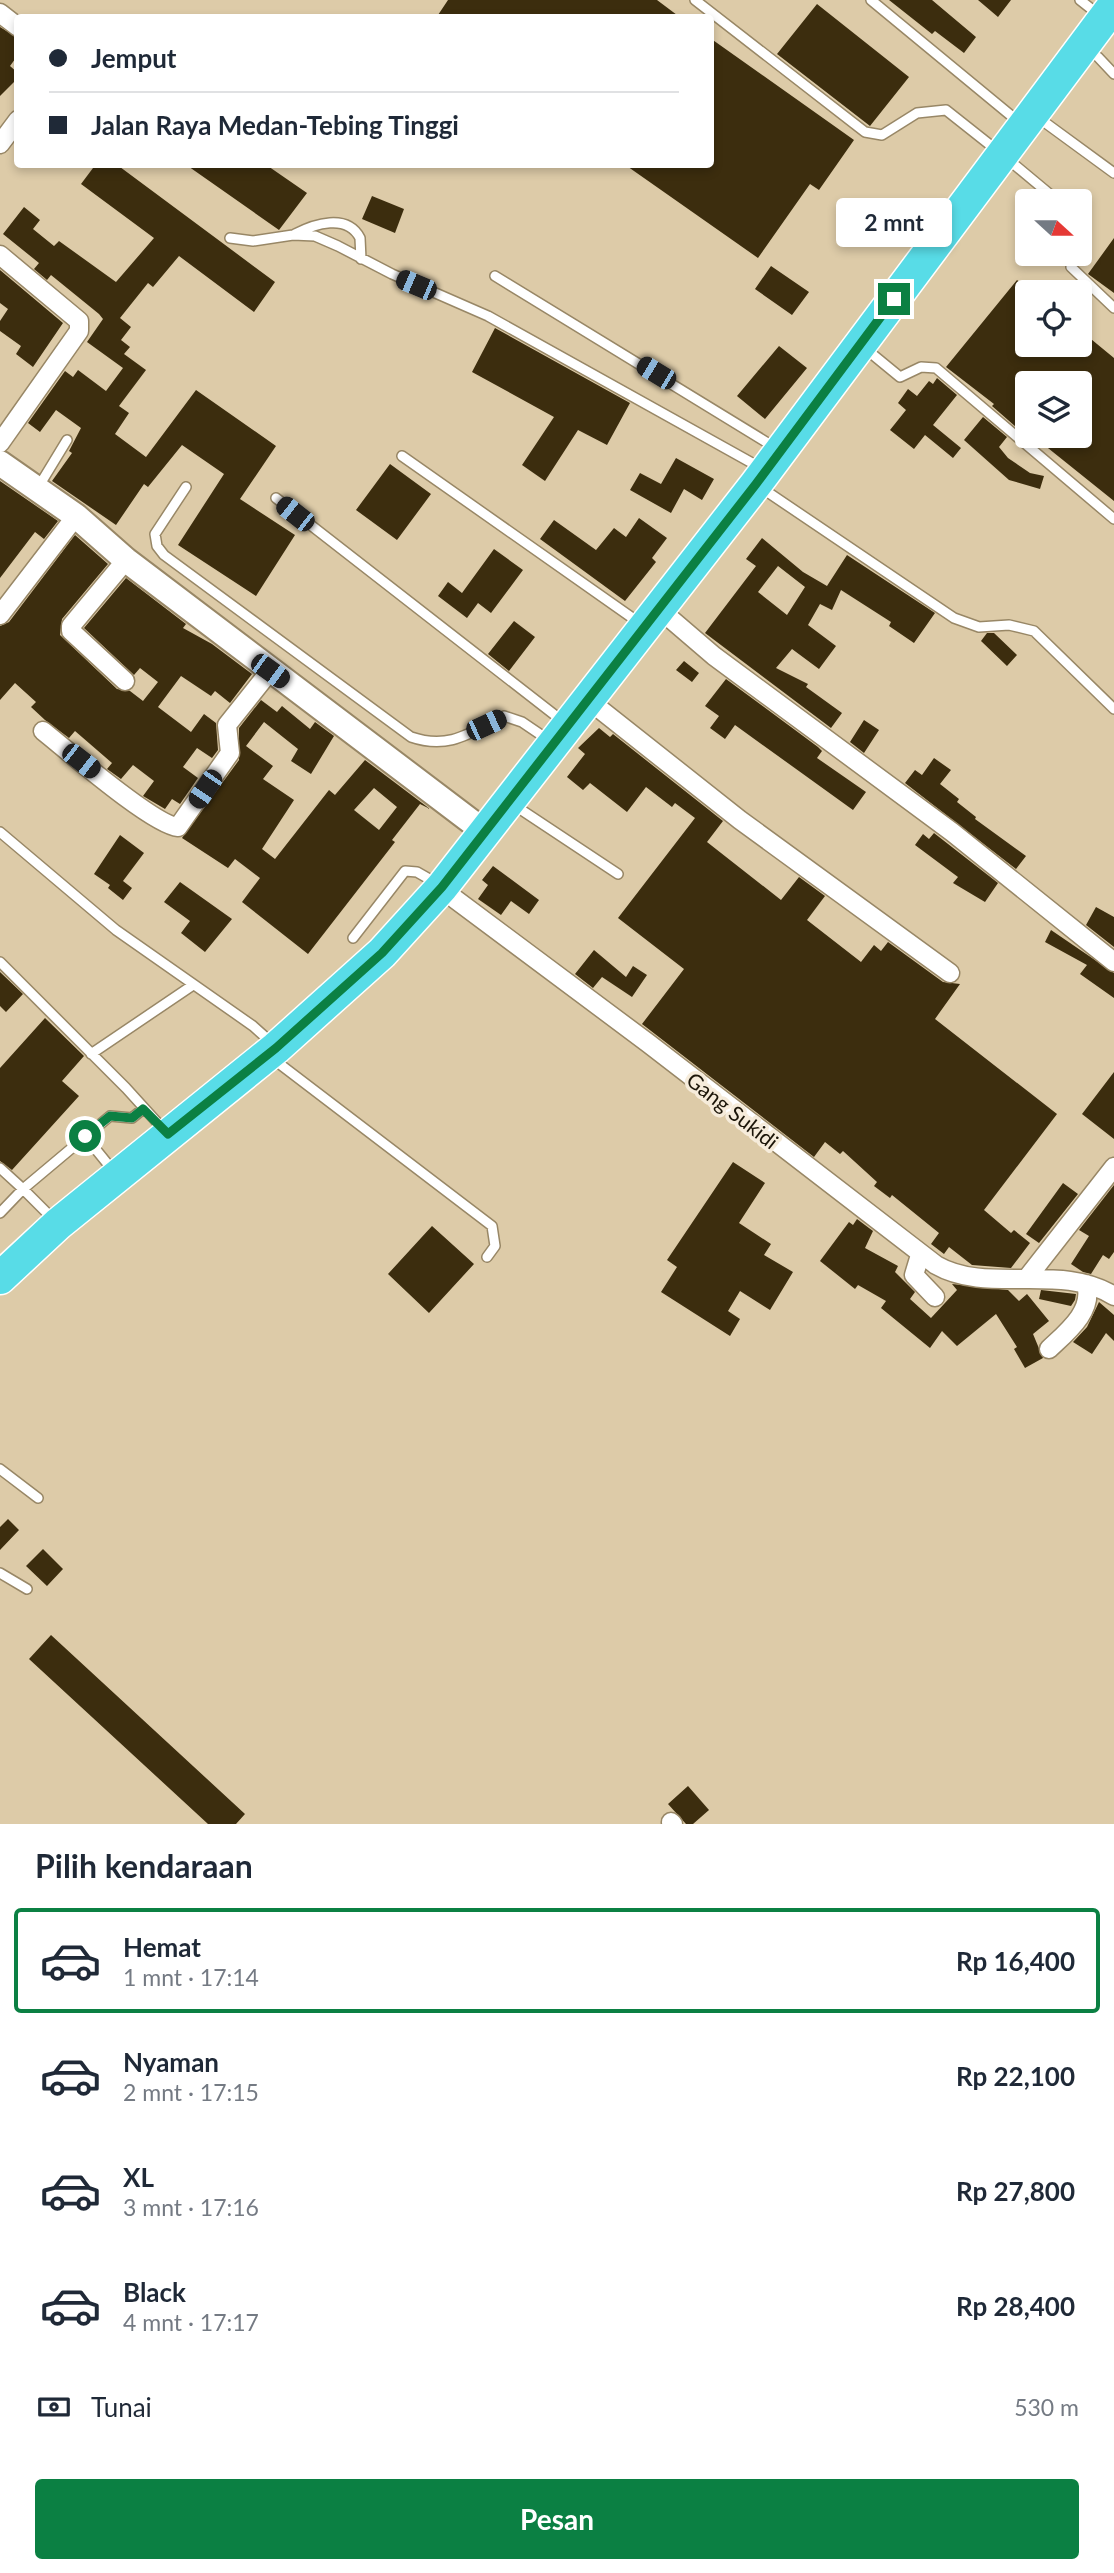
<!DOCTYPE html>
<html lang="id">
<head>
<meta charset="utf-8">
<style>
	:root { --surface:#fff; --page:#f2f2f3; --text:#1f2937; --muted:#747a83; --line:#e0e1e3; --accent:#0b8043 }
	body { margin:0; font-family:Lato,sans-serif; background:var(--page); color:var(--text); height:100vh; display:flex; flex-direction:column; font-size:26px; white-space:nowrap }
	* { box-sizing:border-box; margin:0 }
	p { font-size:23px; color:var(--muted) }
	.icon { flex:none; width:38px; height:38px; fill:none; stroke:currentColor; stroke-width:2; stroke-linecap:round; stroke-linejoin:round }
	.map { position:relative; height:1824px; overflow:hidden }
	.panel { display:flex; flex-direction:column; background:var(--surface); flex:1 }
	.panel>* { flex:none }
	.banner { position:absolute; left:14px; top:14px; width:700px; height:154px; border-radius:7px; box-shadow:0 4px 10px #0003; display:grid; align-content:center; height:154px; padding:0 35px; background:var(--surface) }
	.needle { width:46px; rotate:111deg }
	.controls { position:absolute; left:1015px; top:189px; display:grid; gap:14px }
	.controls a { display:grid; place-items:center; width:77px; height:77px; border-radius:7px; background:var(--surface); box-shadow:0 4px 10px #0003; font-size:35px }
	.end { position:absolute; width:32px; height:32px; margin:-16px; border:9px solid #0b8043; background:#fff; box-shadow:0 0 0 4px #fff }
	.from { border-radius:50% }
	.bubble { position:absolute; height:49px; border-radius:7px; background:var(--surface); box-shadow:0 4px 10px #0003; font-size:23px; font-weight:700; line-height:49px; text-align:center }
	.car { position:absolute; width:21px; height:42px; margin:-21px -10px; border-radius:9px; box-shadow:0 0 5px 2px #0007; background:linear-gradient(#222 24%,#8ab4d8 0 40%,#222 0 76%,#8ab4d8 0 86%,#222 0) }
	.banner b { display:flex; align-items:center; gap:24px; height:66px; font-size:26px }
	.banner b+b { border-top:2px solid var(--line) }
	.banner i { width:18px; height:18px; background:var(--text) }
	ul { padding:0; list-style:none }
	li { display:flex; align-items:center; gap:21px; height:105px; margin:0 14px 10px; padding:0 21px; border:4px solid transparent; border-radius:7px }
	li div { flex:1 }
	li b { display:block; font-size:26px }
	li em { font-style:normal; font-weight:700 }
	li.on { border-color:var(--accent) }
	li>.icon { width:63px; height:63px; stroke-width:1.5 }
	h2 { padding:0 35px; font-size:32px; line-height:84px }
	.pay { display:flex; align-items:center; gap:18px; height:77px; padding:0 35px; font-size:26px }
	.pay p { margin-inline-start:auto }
	.primary-button { display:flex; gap:14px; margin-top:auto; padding:14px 35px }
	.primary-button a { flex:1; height:80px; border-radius:7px; background:var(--accent); color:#fff; font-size:28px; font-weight:700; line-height:80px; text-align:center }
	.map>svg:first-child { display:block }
</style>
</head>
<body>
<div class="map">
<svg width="1114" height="1824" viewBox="0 0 1114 1824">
	<rect width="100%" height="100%" fill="#ddcba8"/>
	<path fill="#3c2d0e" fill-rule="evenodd" d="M448 0H657L681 18H436Z
		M889 0H932L976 37 964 53 935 31 932 34Z
		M978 0H1011L998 17Z
		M817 4 909 77 870 126 777 54Z
		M0 27 18 38V55L10 66 18 73V78L0 96Z
		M710 38 854 140 819 190 810 184 758 258 624 164H710Z
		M96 164H116L275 282 254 312 179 256 153 287 148 283 120 318 131 327 121 340 130 347 124 354 146 370 119 406 129 413 115 434 146 457 196 390 276 446 240 499 295 535 256 596 178 545 224 474 182 445 148 487 144 484 116 525 52 481 72 453 69 451 81 428 56 410 40 432 28 423 65 371 73 377 78 370 106 391 123 368 87 342 103 319 99 314 51 275 47 280 34 269 39 263 3 234 24 207 40 220 33 229 54 246 59 241 116 282 154 238 81 184Z
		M185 164H265L307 193 279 230Z
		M372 196 404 209 395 233 362 219Z
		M1114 238V293L1088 274Z
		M771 266 809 292 792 315 755 289Z
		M0 270 63 323 33 367 16 354 21 346 0 331V321L8 309 0 303Z
		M1017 280 1027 288V345H1080V330L1114 358V501L1033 436H1080V383H1027V431L1019 424 1016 427 992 406 994 404 946 367Z
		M495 328 630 403 607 445 578 430 545 481 522 465 554 417 472 372Z
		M779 346 807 368 765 419 737 396Z
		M937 378 957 395 933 425 961 448 953 458 925 435 914 449 890 430 906 410 898 403 908 389 917 396 929 381 933 384Z
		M983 417 1007 437 999 447 1008 458 1030 473 1044 476 1040 489 1009 480 964 440Z
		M676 458 714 479 702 500 684 489 671 513 630 490 640 473 661 484Z
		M390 464 431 494 397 540 356 510Z
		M0 481 58 521 44 539 35 532 0 578Z
		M639 518 667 538 652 558 656 562 625 601 540 539 554 520 596 550 614 528 626 537Z
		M75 535 108 564 62 619 60 635 117 689 130 691 143 701 158 682 140 668 134 675 84 628 126 578 186 624 183 628 212 644 252 674 230 703 215 691 211 696 181 676 158 707 191 732 204 714 216 723 218 750 212 758 197 748 183 767 198 778 180 804 172 799 165 809 143 796 154 781 133 765 121 779 107 769 112 763 75 731 69 738 45 720 31 707 36 702 15 683 0 700V626L9 622Z
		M762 538 803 572 827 586 847 555 935 613 914 643 889 626 891 622 841 590 832 610 820 604 808 625 836 646 819 669 792 649 776 668 808 684 806 687 842 713 831 728 705 633 756 566 746 559ZM778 566 805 587 787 615 758 592Z
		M494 549 523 570 491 613 478 603 467 618 438 596 448 582 462 593Z
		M514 621 535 637 509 671 488 654Z
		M987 633H994L1017 655 1007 666 981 641Z
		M684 661 699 673 692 682 676 670Z
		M726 679 818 747 822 751 817 758 866 792 853 810 735 725 725 739 710 728 719 716 705 706Z
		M261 700 277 712 282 706 310 729 315 722 334 736 311 774 291 761 298 749 264 722 246 746 273 766 263 779 294 800 262 849 275 859 329 790 335 795 365 760 430 809 420 804 392 840 395 842 308 954 242 902 260 878 235 859 228 868 182 838 239 760V728ZM374 788 397 807 379 830 354 810Z
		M864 720 879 730 864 753 850 742Z
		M599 728 610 737 613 734 723 821 707 842 781 900 799 877 825 896 807 920 861 962 874 945 881 951 888 942 943 982 960 984 935 1019 1057 1114 984 1210 1011 1233 1014 1230 1030 1243 1011 1268 972 1265 949 1247 944 1254 931 1244 939 1233 892 1195 890 1198 874 1186 877 1182 843 1151 840 1154 825 1142 814 1157 642 1024 684 969 618 918 695 818 675 803 672 807 646 787 627 812 590 783 583 790 567 777 585 754 578 748Z
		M934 758 951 770 940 784 959 799 957 802 976 817 975 819 1026 856 1016 869 905 783 915 770 922 775Z
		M934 833 998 883 985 902 953 883 958 877 915 845 923 834 929 839Z
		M120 835 144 853 123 881 132 888 123 900 108 888 110 885 94 874Z
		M493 866 539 900 529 914 511 901 501 915 478 899 488 885 482 880Z
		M180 882 232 919 205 952 181 933 190 921 164 902Z
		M1096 907 1114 917V947L1086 925Z
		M1051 930 1114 973V998L1080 974 1087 965 1045 942Z
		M594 950 626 977 633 966 647 975 632 997 602 977 593 988 575 974Z
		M0 972 23 994 6 1012 0 1006Z
		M45 1018 84 1056 62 1081 79 1096 12 1170 0 1161V1068Z
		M1114 1072V1139L1082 1114Z
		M733 1162 765 1183 739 1223 771 1244 764 1255 793 1272 770 1310 740 1291 728 1311 740 1319 730 1336 661 1292 677 1267 667 1260Z
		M1063 1183 1078 1194 1039 1243 1026 1234Z
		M1114 1185V1252L1109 1259 1103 1255 1091 1274 1083 1272 1071 1264 1089 1236 1079 1230Z
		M857 1219 873 1231 865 1248 898 1266 895 1272 915 1292 910 1299 931 1318 957 1290 952 1284 1008 1290 1019 1301 1027 1294 1049 1321 1033 1334 1043 1358 1025 1368 1014 1349 1017 1347 996 1314 957 1346 942 1331 930 1348 881 1308 886 1301 858 1285 855 1289 820 1261 849 1222 853 1225Z
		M432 1226 474 1264 429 1313 388 1274Z
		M1041 1290 1076 1294 1075 1300 1071 1306 1039 1299Z
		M1099 1302 1114 1315V1341L1106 1333 1092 1354 1073 1342 1087 1327Z
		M8 1519 19 1530 0 1550V1527Z
		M43 1549 63 1569 47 1586 26 1566Z
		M51 1635 245 1814 236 1824H208L29 1659Z
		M688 1786 709 1810 693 1824H686L668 1804Z"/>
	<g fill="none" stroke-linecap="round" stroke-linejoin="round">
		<defs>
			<path id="lane" d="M695 0 865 132 882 135 917 113 946 110 999 152
				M871 0 1020 123
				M1080 0 1099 15
				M1098 57 1114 74
				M1047 124 1114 173
				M1016 166 1058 201
				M1080 220 1086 229 1080 244
				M295 234C314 224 347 213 360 238L361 259
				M230 238 253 241 293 235 315 236 338 246 392 274 488 316 761 468
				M1075 254 1071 267 1114 308
				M495 276 776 448
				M872 354 900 377 921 367 936 368 1114 519
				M402 456 641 624
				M39 486 67 440
				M186 487 155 534 157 546 164 555 411 737C449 750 470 733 504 716L522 722 550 741
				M769 493 954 618 979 627 1009 625 1034 631 1114 709
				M276 498 565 723
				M523 811 618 874
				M0 832 116 930 253 1026 272 1043
				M353 938 405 871 417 872 438 884
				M0 962 126 1088 165 1131
				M91 1054 193 985
				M281 1065 492 1226 495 1246 487 1257
				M85 1136 115 1173
				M0 1168 23 1189 110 1116 132 1118 143 1109
				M0 1213 23 1189 55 1221
				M0 1469 38 1498
				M0 1573 27 1589"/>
			<path id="street" d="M0 13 18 27
				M0 144 18 120
				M0 255 79 321V331L0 443
				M0 615 76 516
				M672 620 714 656 952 832 1114 962
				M125 681 71 631V626L126 560
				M601 710 740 820 950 973
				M43 731C67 750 153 825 178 827L230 753 227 725 270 671
				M455 899 648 1043 936 1265C988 1295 1061 1262 1114 1296
				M920 1255 914 1275 935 1297
				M1027 1278 1114 1167
				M1049 1349C1067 1332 1094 1311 1086 1284
				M671 1822 673 1824"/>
			<path id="secondary" d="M0 463 76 516 126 560 485 832"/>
			<path id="highway" d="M0 1278 58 1224 276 1048 382 953 442 887 756 484 1114 5"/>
		</defs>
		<use href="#lane" stroke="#988766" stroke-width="12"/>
		<use href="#street" stroke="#988766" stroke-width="21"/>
		<use href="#secondary" stroke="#988766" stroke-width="28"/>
		<use href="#highway" stroke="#fff" stroke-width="35"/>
		<use href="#lane" stroke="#fff" stroke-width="9"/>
		<use href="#street" stroke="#fff" stroke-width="18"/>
		<use href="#secondary" stroke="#fff" stroke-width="24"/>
		<use href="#highway" stroke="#58dce7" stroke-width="32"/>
	</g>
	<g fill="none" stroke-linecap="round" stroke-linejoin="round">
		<path stroke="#0b8043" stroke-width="9" d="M85 1136 110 1116 132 1118 143 1109 168 1134 276 1048 382 953 442 887 756 484 894 299"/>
	</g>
	<g text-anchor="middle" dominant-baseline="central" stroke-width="7" stroke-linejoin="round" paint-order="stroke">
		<g font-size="21" fill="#1c1609" stroke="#f6ecdb">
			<text transform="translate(733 1110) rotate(38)">Gang Sukidi</text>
		</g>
	</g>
</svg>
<div class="controls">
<a><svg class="needle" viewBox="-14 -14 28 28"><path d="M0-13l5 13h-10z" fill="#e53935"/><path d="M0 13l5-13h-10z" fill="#747a83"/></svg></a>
<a><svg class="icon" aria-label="locate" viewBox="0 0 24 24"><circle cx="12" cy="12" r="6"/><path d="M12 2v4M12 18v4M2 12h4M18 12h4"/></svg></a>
<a><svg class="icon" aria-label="layers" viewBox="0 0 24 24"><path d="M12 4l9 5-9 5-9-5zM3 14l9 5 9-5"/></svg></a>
</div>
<i class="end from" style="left:85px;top:1136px"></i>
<i class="end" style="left:894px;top:299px"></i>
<div class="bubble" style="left:836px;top:198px;width:116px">2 mnt</div>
<i class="car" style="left:416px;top:285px;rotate:293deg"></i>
<i class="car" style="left:656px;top:373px;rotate:301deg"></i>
<i class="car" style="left:295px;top:514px;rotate:308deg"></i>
<i class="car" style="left:270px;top:671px;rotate:126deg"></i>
<i class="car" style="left:486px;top:725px;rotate:65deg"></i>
<i class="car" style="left:81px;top:761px;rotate:128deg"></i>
<i class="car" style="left:205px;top:789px;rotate:214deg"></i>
<div class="banner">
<b><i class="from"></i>Jemput</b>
<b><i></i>Jalan Raya Medan-Tebing Tinggi</b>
</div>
</div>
<section class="panel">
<h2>Pilih kendaraan</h2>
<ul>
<li class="on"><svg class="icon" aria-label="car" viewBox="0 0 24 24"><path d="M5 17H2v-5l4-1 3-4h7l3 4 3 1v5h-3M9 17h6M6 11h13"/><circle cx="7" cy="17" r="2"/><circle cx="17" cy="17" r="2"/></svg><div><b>Hemat</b><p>1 mnt · 17:14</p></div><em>Rp 16,400</em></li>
<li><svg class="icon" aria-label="car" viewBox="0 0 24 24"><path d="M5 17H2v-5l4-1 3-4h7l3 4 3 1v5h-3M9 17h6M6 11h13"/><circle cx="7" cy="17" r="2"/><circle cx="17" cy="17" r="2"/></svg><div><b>Nyaman</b><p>2 mnt · 17:15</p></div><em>Rp 22,100</em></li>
<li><svg class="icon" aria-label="car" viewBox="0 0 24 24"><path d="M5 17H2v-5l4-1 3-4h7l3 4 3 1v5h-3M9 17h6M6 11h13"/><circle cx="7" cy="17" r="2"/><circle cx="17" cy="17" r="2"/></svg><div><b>XL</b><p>3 mnt · 17:16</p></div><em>Rp 27,800</em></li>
<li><svg class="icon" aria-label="car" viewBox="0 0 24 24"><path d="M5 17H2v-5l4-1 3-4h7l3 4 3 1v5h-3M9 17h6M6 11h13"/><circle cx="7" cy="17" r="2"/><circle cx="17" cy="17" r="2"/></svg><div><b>Black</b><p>4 mnt · 17:17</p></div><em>Rp 28,400</em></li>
</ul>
<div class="pay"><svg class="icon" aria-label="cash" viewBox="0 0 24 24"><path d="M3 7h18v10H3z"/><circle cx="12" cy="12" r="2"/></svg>Tunai<p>530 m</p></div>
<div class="primary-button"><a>Pesan</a></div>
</section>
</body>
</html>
